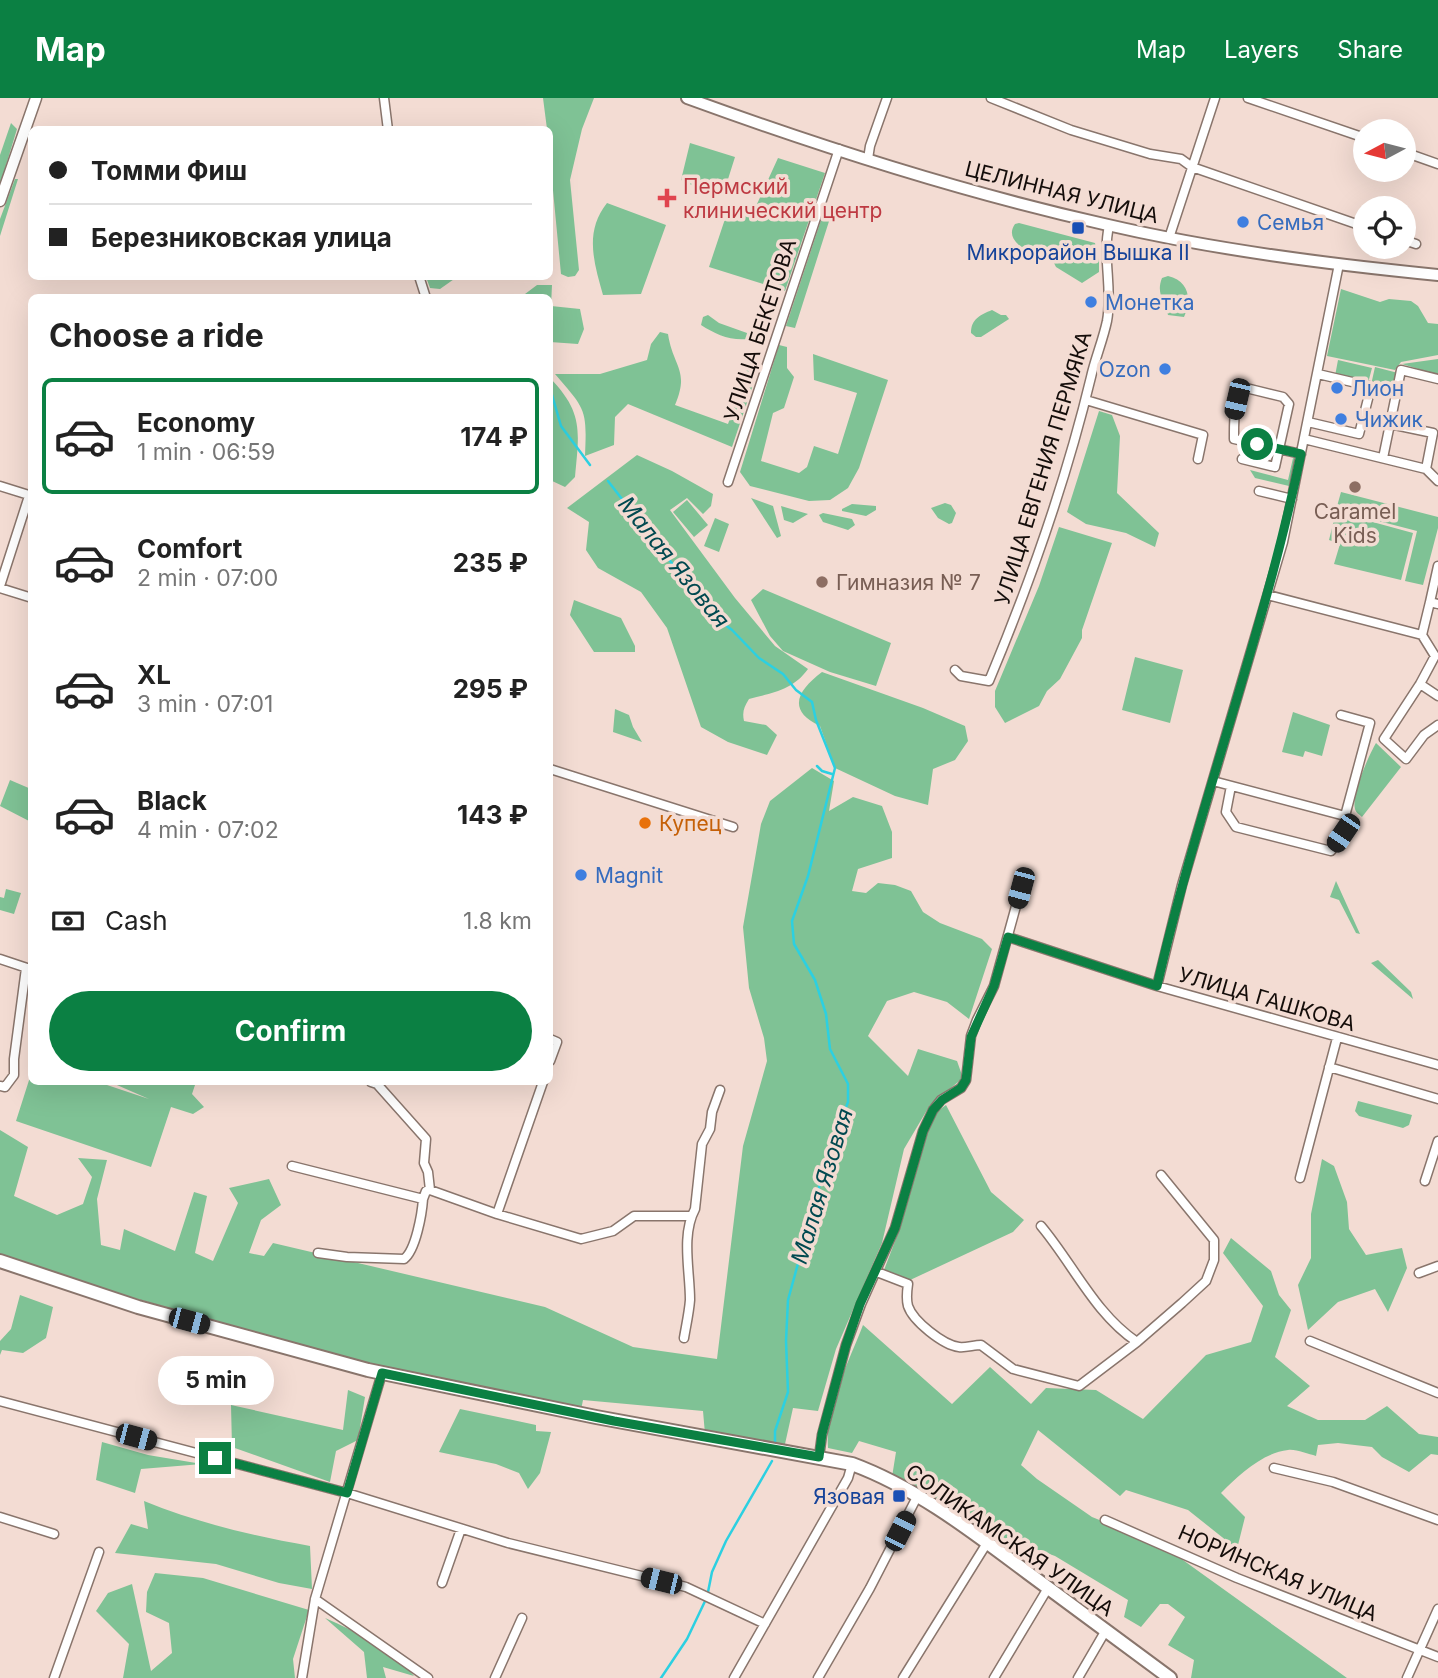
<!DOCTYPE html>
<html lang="en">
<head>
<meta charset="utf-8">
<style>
	:root { --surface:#fff; --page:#f2f2f2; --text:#222; --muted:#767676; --line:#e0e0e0; --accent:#0b8043 }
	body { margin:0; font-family:Inter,sans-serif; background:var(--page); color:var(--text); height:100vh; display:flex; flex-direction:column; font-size:26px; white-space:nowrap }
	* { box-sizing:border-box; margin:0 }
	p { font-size:23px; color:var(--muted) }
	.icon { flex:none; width:38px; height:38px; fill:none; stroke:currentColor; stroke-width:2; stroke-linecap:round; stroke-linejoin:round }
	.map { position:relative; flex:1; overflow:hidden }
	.side { position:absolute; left:28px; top:196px; width:525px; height:791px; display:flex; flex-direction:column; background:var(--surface); border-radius:10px; box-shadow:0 7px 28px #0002 }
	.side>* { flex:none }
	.top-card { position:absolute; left:28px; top:28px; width:525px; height:154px; border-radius:10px; box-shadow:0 7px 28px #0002; display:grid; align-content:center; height:154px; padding:0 21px; background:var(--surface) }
	.needle { width:46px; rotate:263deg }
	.controls { position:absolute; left:1353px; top:21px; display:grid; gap:14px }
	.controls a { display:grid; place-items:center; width:63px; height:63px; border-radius:50%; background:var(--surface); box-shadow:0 7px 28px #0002; font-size:35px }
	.end { position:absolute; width:32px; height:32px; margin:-16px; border:9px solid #0b8043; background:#fff; box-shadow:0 0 0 4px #fff }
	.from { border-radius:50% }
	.bubble { position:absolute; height:49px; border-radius:24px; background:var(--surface); box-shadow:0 7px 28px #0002; font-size:23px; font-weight:700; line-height:49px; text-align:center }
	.car { position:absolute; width:21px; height:42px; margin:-21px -10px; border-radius:9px; box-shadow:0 0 5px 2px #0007; background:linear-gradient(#222 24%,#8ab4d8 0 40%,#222 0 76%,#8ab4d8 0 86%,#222 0) }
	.top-card b { display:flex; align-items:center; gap:24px; height:66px; font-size:26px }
	.top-card b+b { border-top:2px solid var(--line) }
	.top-card i { width:18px; height:18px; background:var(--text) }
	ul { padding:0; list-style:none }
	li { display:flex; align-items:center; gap:21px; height:116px; margin:0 14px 10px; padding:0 7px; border:4px solid transparent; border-radius:10px }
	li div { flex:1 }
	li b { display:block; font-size:26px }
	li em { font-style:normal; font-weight:700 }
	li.active { border-color:var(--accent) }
	li>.icon { width:63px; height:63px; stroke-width:1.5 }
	h2 { padding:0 21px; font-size:32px; line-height:84px }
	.pay { display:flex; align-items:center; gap:18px; height:77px; padding:0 21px; font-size:26px }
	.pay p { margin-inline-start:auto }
	.primary-button { display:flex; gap:14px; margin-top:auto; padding:14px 21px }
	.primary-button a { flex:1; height:80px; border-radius:42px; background:var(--accent); color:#fff; font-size:28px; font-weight:700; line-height:80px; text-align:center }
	header { display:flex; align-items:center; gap:42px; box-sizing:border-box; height:98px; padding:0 35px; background:var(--accent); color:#fff }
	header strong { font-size:33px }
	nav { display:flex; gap:38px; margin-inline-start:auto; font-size:24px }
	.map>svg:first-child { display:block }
</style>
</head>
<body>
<header>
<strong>Map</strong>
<nav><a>Map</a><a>Layers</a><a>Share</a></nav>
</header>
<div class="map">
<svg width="1438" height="1580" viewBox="0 0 1438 1580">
	<rect width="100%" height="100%" fill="#f3dcd3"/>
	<path fill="#7fc295" d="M543 0H594L582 31 570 82 579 172 575 178 568 179 561 176 550 61V32L547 31Z
		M11 25 17 31 0 87V57Z
		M690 45 735 59 723 97 717 99 681 82Z
		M778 60 825 75 785 193 709 169 728 112 757 106Z
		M15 81H18L0 138V121Z
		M607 105 666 127 641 196 603 197C594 165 584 134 607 105Z
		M823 116 831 117 795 230 786 228Z
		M1019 125 1095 145 1099 164V174L1082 185 1056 169 1051 159 1040 153 1022 150C1014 143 1008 136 1015 126Z
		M1168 178C1189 183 1192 201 1184 219L1168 217C1164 202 1156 195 1162 180Z
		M426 179H457L440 191 430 190Z
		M537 187H552L551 208 580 211 584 231 578 246 550 244V200L521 199Z
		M1341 191 1380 204 1389 201 1411 203 1418 208 1428 225 1438 226V257L1401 264 1395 272 1327 258Z
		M992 212 1001 217H1006L1009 221 981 239H976L971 235C971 221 980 217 992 212Z
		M708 217 719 225 747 235 748 241C730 243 715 236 701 227L703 219Z
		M660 234 668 236C673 269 690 272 675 307L728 326 750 263 760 266 732 349 628 306 615 319 614 347 585 358C587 311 586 312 555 276H600L647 262 651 246Z
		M779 247 787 249V270L794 279 784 310 773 315 761 363 799 375 807 369 814 348 838 356 857 295 814 282 813 256 888 282 859 370 848 390 830 402 809 403 750 388 740 374Z
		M1438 261V277L1402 266Z
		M1338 262 1372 270 1368 285 1335 278Z
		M1375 269 1398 275 1394 292 1371 287Z
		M550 280C584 315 579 334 575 379L565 389 550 382Z
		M1099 313 1112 317 1120 338 1117 395 1159 435 1155 449 1126 435 1086 426 1067 414Z
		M637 357 672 373 713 396 711 408 703 416 687 400 670 412 735 500 775 548 808 571C793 592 772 595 749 601 744 609 742 614 744 623L766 627 777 637 767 657 728 644 701 629 667 530 641 494 598 470 586 452 589 424 567 410Z
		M1293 360 1297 361V365L1289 388 1255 380 1250 372 1288 382Z
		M1341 394 1438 419V430L1423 487 1405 483 1417 433 1336 412Z
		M751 400 773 408 781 438 777 440Z
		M687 402 708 427 694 439 673 414Z
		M945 405 951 407 956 415 952 425 949 426 938 420 931 410Z
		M852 406 876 408V412L866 418 842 413V411Z
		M781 408 808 416 793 425 784 422Z
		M1336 414 1413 435 1401 482 1334 466 1340 446 1329 442Z
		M823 415 852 421 855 427 848 432 823 424 819 417Z
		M715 420 729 426 719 454 704 448Z
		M1059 429 1112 445 1082 532V540L1060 581 1047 593 1039 608 1005 625 995 609V593L1039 488Z
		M763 491 891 545 876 588 830 574 783 553 770 538 751 502Z
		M574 502 621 520 635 548V554H594L570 517Z
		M1135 559 1183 572 1170 625 1122 612Z
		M822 574 923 610 965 628 968 643 955 662 933 671 928 707 895 698 835 670 820 628C786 612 798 592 822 574Z
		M615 611 629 617 633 629 642 644 613 634Z
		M1293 614 1330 627 1322 658 1305 653 1303 659 1282 654Z
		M1376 645 1401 669 1362 719C1359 716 1356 715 1355 711 1351 697 1369 657 1376 645Z
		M812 670 834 683 829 713 853 699 882 708 892 734V760L858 771 852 793 866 795 878 785 895 787 911 793 923 814 940 825 982 841 992 851 969 921 947 904 914 894 887 903 868 938 908 978 918 951 957 963 963 980 930 1007 904 1051 882 1145 836 1251 818 1313 793 1310 785 1346 705 1336 703 1313 583 1302 581 1312 382 1270 127 1198 0 1156V1032L28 1049 14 1098 57 1117 83 1106 92 1079 78 1060 107 1062 97 1101 101 1147 120 1152 124 1131 175 1153 194 1094 207 1098 195 1155 213 1163 238 1105 229 1090 269 1081 281 1107 261 1122 249 1155 264 1158 273 1145 545 1209 633 1249 717 1261 743 1048 767 963 764 940 749 890 743 829 761 726 770 703Z
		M10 682 31 691V724L0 708Z
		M1336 783 1360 836 1356 835 1339 802 1330 799Z
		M6 791 21 795 14 816 0 812V799L4 800Z
		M1378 862 1411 894 1413 901 1371 865Z
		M31 976 32 984H98L149 1001 110 984H196L192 996 204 1009 193 1016 171 1009 151 1069 16 1023Z
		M1358 1003 1412 1017 1409 1027 1403 1030 1359 1018 1355 1013Z
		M946 1007 991 1094 1024 1122 1013 1134 908 1183 884 1172 897 1138 925 1035 935 1015Z
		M1322 1061 1334 1068 1347 1104 1349 1131 1366 1157 1402 1150 1407 1170 1388 1214 1375 1191 1338 1204 1308 1232 1298 1187 1311 1160V1116Z
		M1231 1140 1271 1173 1279 1197 1291 1212 1275 1259 1310 1288 1287 1308 1318 1322H1365L1387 1308 1419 1336 1438 1339V1357L1431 1356 1409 1374 1382 1359 1372 1349 1338 1345 1318 1347 1316 1358C1308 1356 1296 1351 1288 1352 1262 1355 1239 1377 1221 1395L1245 1419 1237 1451 1188 1412 1126 1392 1120 1398 1038 1332 1021 1367 1037 1381 1092 1419 1162 1447 1347 1580H1191L1194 1562 1168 1547 1185 1519 1168 1506H1160L1141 1529 1124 1519 1128 1502 1055 1458 996 1437 892 1379 896 1354 859 1343 852 1355 828 1350C825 1309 848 1266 863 1227L952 1306 990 1269 1031 1306 1046 1290 1096 1292 1143 1321 1206 1257 1251 1244 1263 1208 1223 1155Z
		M20 1197 53 1209 46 1240 23 1255 2 1252 0 1257V1243L11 1231Z
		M348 1292 365 1299 358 1342 336 1353 330 1384 232 1349 231 1307 343 1332Z
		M460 1311 536 1327V1333L551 1334 540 1375 528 1391 519 1375 496 1366 439 1354Z
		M102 1344 148 1357 202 1366 141 1371 135 1395 96 1382Z
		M144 1403C198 1425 253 1438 310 1448L312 1491 279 1485 216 1466 115 1455 131 1426 148 1431Z
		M155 1475 203 1480 309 1512 293 1561 295 1580H123L129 1546 96 1513 108 1495 132 1486 151 1573 172 1555 169 1525 146 1514 147 1494Z
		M325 1520C358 1535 391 1549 414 1578L383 1569 386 1580H367L364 1554Z"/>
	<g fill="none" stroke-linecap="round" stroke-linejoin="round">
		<path stroke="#2cd0e1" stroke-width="2.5" d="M550 290 561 328 590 367
			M608 383 712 517 732 532 759 560 783 576 796 592 812 604 816 622 835 670 808 778 792 823 794 846 815 882 826 916 830 951 848 986V1004L827 1060 788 1202 786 1243 788 1294 775 1333V1347
			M817 668 822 673 832 676
			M661 1580 687 1541 707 1499 712 1474 726 1443 772 1363"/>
		<defs>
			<path id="minor" d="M384 0 388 32
				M991 0 1071 32 1150 56 1181 61 1192 69 1365 129
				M1248 0 1365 40
				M1404 54 1438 66
				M868 61 870 48 887 0
				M1169 140 1215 0
				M1404 142 1416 146
				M419 178 426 200
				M1318 276 1395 294
				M1438 281 1401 272 1390 326 1433 335 1426 371 1438 383
				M1086 302 1203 337 1198 361
				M1308 324 1359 336 1371 289
				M1304 341 1426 371
				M1383 360 1390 326
				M1242 361 1275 369 1289 306 1283 299 1246 290C1233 306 1234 321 1234 341L1301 356
				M728 384 839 51
				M0 388 32 398
				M1259 393 1292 401
				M1438 468 1430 504 1438 506
				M0 488 29 398
				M0 490 32 500
				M1268 497 1422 537 1430 504
				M1422 537 1435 558 1420 586 1384 641 1406 661 1424 637 1438 627
				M955 572 961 578 989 583C1030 485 1066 383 1091 279 1095 261 1103 242 1107 223 1113 191 1102 159 1109 128
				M1420 586 1438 598
				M550 671 733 729
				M1213 683 1345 718 1370 625 1341 617
				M1231 688 1226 714 1236 729 1331 753 1348 729 1345 718
				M1008 839 1157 888 1438 967
				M0 861 30 871
				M1157 888 1182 787 1283 444 1339 166
				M550 941 557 944 550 963
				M1329 969 1438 1001
				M371 984 377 986 426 1041 424 1065 428 1074 430 1092
				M0 988 5 989 14 977V961L26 870
				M292 1068 423 1101 426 1093 430 1092 497 1116 581 1141 613 1133 634 1118H691
				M1300 1080 1337 940
				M1425 1083 1438 1043
				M497 1116 543 984
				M1041 1128C1073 1166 1095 1216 1137 1244
				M318 1155 347 1159 404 1161C416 1152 422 1115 423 1101
				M877 1174 908 1186C907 1193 906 1201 908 1208 913 1223 943 1247 959 1249 965 1250 974 1247 981 1247L1013 1271 1079 1288 1137 1244 1182 1205 1206 1183 1214 1162V1142L1161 1077
				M1419 1175 1438 1168
				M684 1240C686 1228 689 1215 690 1202 690 1173 681 1137 695 1111L702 1046 710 1031 712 1014 720 992
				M1310 1243 1438 1295
				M0 1303 347 1395 508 1445 686 1489 765 1526
				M819 1359 822 1337 846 1247 861 1206 895 1130 923 1033 933 1012 941 1002 961 990 966 982 971 938 977 922 994 888 1021 790
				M1274 1370 1333 1384 1438 1422
				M0 1419 54 1436
				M1105 1422 1237 1480 1438 1559
				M442 1485 461 1431
				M315 1501 428 1580
				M54 1580 99 1454
				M302 1580 315 1501 382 1275
				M495 1580 522 1520
				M734 1580 848 1380 852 1366
				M818 1580 870 1490 918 1397
				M903 1580 987 1445
				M994 1580 1048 1490
				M1078 1580 1106 1532
				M1407 1580 1438 1511"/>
			<path id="tertiary" d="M0 103 36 0"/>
			<path id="secondary" d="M687 0C824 50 965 95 1108 127 1216 152 1328 166 1438 177"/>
			<path id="primary" d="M0 1163 138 1209 368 1272 596 1319 852 1366C917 1390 973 1434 1028 1475 1075 1510 1123 1545 1170 1580"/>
		</defs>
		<use href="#minor" stroke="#89756c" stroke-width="11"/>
		<use href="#tertiary" stroke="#89756c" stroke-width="13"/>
		<use href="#secondary" stroke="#89756c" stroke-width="14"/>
		<use href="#primary" stroke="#89756c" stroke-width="16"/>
		<use href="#minor" stroke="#fff" stroke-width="8"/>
		<use href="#tertiary" stroke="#fff" stroke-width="10"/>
		<use href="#secondary" stroke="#fff" stroke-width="10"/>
		<use href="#primary" stroke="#fff" stroke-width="12"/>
	</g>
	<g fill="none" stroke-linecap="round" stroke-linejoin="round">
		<path stroke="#0b8043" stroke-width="9" d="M215 1360 347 1395 382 1275 614 1323 819 1359 822 1336 846 1247 860 1206 895 1130 923 1033 933 1012 942 1002 961 990 966 982 971 939 994 888 1008 839 1157 888C1198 709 1264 536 1301 356L1257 346"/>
	</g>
	<path fill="#e0444e" stroke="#f3dcd3" stroke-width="2.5" d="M663.5 89.5h7v7h7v7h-7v7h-7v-7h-7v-7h7z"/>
	<g fill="#3f7fe0" stroke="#f3dcd3" stroke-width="2.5">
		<circle cx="1243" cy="124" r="7"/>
		<circle cx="1091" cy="204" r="7"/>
		<circle cx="1165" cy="271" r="7"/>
		<circle cx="1337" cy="290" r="7"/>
		<circle cx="1341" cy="321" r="7"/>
		<circle cx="581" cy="777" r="7"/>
	</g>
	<g fill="#1a4fb4" stroke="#f3dcd3" stroke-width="2.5">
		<rect x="1071" y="123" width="14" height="14" rx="3.5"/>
		<rect x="892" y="1391" width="14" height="14" rx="3.5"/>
	</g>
	<g fill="#8d6e63" stroke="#f3dcd3" stroke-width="2.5">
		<circle cx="1355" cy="389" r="7"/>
		<circle cx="822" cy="484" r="7"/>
	</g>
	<circle fill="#e8710a" stroke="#f3dcd3" stroke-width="2.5" cx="645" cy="725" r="7"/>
	<g text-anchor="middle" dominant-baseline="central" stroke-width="7" stroke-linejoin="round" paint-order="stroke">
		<g font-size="21" fill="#be3a42" stroke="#f3dcd3" text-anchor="start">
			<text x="683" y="88">Пермский<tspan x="683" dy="24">клинический центр</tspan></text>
		</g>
		<g font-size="21" fill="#140d0a" stroke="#f3dcd3">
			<text transform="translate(1062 94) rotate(14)">ЦЕЛИННАЯ УЛИЦА</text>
			<text transform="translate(760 232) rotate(-72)">УЛИЦА БЕКЕТОВА</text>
			<text transform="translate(1043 370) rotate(-73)">УЛИЦА ЕВГЕНИЯ ПЕРМЯКА</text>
			<text transform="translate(1267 901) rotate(16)">УЛИЦА ГАШКОВА</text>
			<text transform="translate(1010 1442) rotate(35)">СОЛИКАМСКАЯ УЛИЦА</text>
			<text transform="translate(1278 1475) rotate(23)">НОРИНСКАЯ УЛИЦА</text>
		</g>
		<g font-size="21" fill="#366cbe" stroke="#f3dcd3" text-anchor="start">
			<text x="1257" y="124">Семья</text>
			<text x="1105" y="204">Монетка</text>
			<text x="1151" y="271" text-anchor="end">Ozon</text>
			<text x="1351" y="290">Лион</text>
			<text x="1355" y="321">Чижик</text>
			<text x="595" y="777">Magnit</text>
		</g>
		<g font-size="21" fill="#164399" stroke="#f3dcd3">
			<text x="1078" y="154">Микрорайон Вышка II</text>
			<text x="885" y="1398" text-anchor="end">Язовая</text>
		</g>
		<g font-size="21" fill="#785e54" stroke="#f3dcd3">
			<text x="1355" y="413">Caramel<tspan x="1355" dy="24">Kids</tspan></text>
			<text x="836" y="484" text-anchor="start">Гимназия № 7</text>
		</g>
		<g font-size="21" fill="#c56008" stroke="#f3dcd3" text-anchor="start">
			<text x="659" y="725">Купец</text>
		</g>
		<g font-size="23" font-style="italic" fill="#014950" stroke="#f3dcd3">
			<text transform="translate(674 464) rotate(51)">Малая Язовая</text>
			<text transform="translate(822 1088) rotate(-73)">Малая Язовая</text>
		</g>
	</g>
</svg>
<div class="controls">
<a><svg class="needle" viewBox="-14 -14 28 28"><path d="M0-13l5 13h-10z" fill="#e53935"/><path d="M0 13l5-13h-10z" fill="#767676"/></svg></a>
<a><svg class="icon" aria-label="locate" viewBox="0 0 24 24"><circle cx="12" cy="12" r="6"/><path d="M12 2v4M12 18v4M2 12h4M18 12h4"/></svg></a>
</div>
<i class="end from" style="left:1257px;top:346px"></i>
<i class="end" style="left:215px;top:1360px"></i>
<div class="bubble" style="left:158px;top:1258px;width:116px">5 min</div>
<i class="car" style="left:1237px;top:301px;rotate:193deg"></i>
<i class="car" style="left:1343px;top:735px;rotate:214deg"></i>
<i class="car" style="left:1021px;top:790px;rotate:195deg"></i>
<i class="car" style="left:189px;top:1223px;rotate:105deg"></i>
<i class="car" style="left:136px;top:1339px;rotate:105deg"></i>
<i class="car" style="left:900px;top:1433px;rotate:27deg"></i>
<i class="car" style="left:661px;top:1483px;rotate:284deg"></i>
<div class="top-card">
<b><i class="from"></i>Томми Фиш</b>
<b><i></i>Березниковская улица</b>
</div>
<section class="side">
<h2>Choose a ride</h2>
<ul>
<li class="active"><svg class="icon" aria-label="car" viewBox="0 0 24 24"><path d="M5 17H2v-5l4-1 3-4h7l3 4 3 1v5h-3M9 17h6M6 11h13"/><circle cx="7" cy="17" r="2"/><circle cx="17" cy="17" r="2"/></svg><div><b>Economy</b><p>1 min · 06:59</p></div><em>174 ₽</em></li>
<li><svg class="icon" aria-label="car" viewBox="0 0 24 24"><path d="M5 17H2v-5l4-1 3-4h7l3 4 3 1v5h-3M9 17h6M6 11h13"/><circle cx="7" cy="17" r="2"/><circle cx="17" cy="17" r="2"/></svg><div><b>Comfort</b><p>2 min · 07:00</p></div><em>235 ₽</em></li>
<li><svg class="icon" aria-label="car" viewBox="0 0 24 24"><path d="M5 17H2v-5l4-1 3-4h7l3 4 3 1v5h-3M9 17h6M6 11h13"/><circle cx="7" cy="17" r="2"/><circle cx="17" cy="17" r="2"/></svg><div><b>XL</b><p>3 min · 07:01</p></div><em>295 ₽</em></li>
<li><svg class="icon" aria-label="car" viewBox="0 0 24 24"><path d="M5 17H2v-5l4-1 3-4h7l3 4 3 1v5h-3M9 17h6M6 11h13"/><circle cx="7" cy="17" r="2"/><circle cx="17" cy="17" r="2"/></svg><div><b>Black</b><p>4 min · 07:02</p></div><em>143 ₽</em></li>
</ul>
<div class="pay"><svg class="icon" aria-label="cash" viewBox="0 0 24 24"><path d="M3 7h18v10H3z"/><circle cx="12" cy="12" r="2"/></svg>Cash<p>1.8 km</p></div>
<div class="primary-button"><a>Confirm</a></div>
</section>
</div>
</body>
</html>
